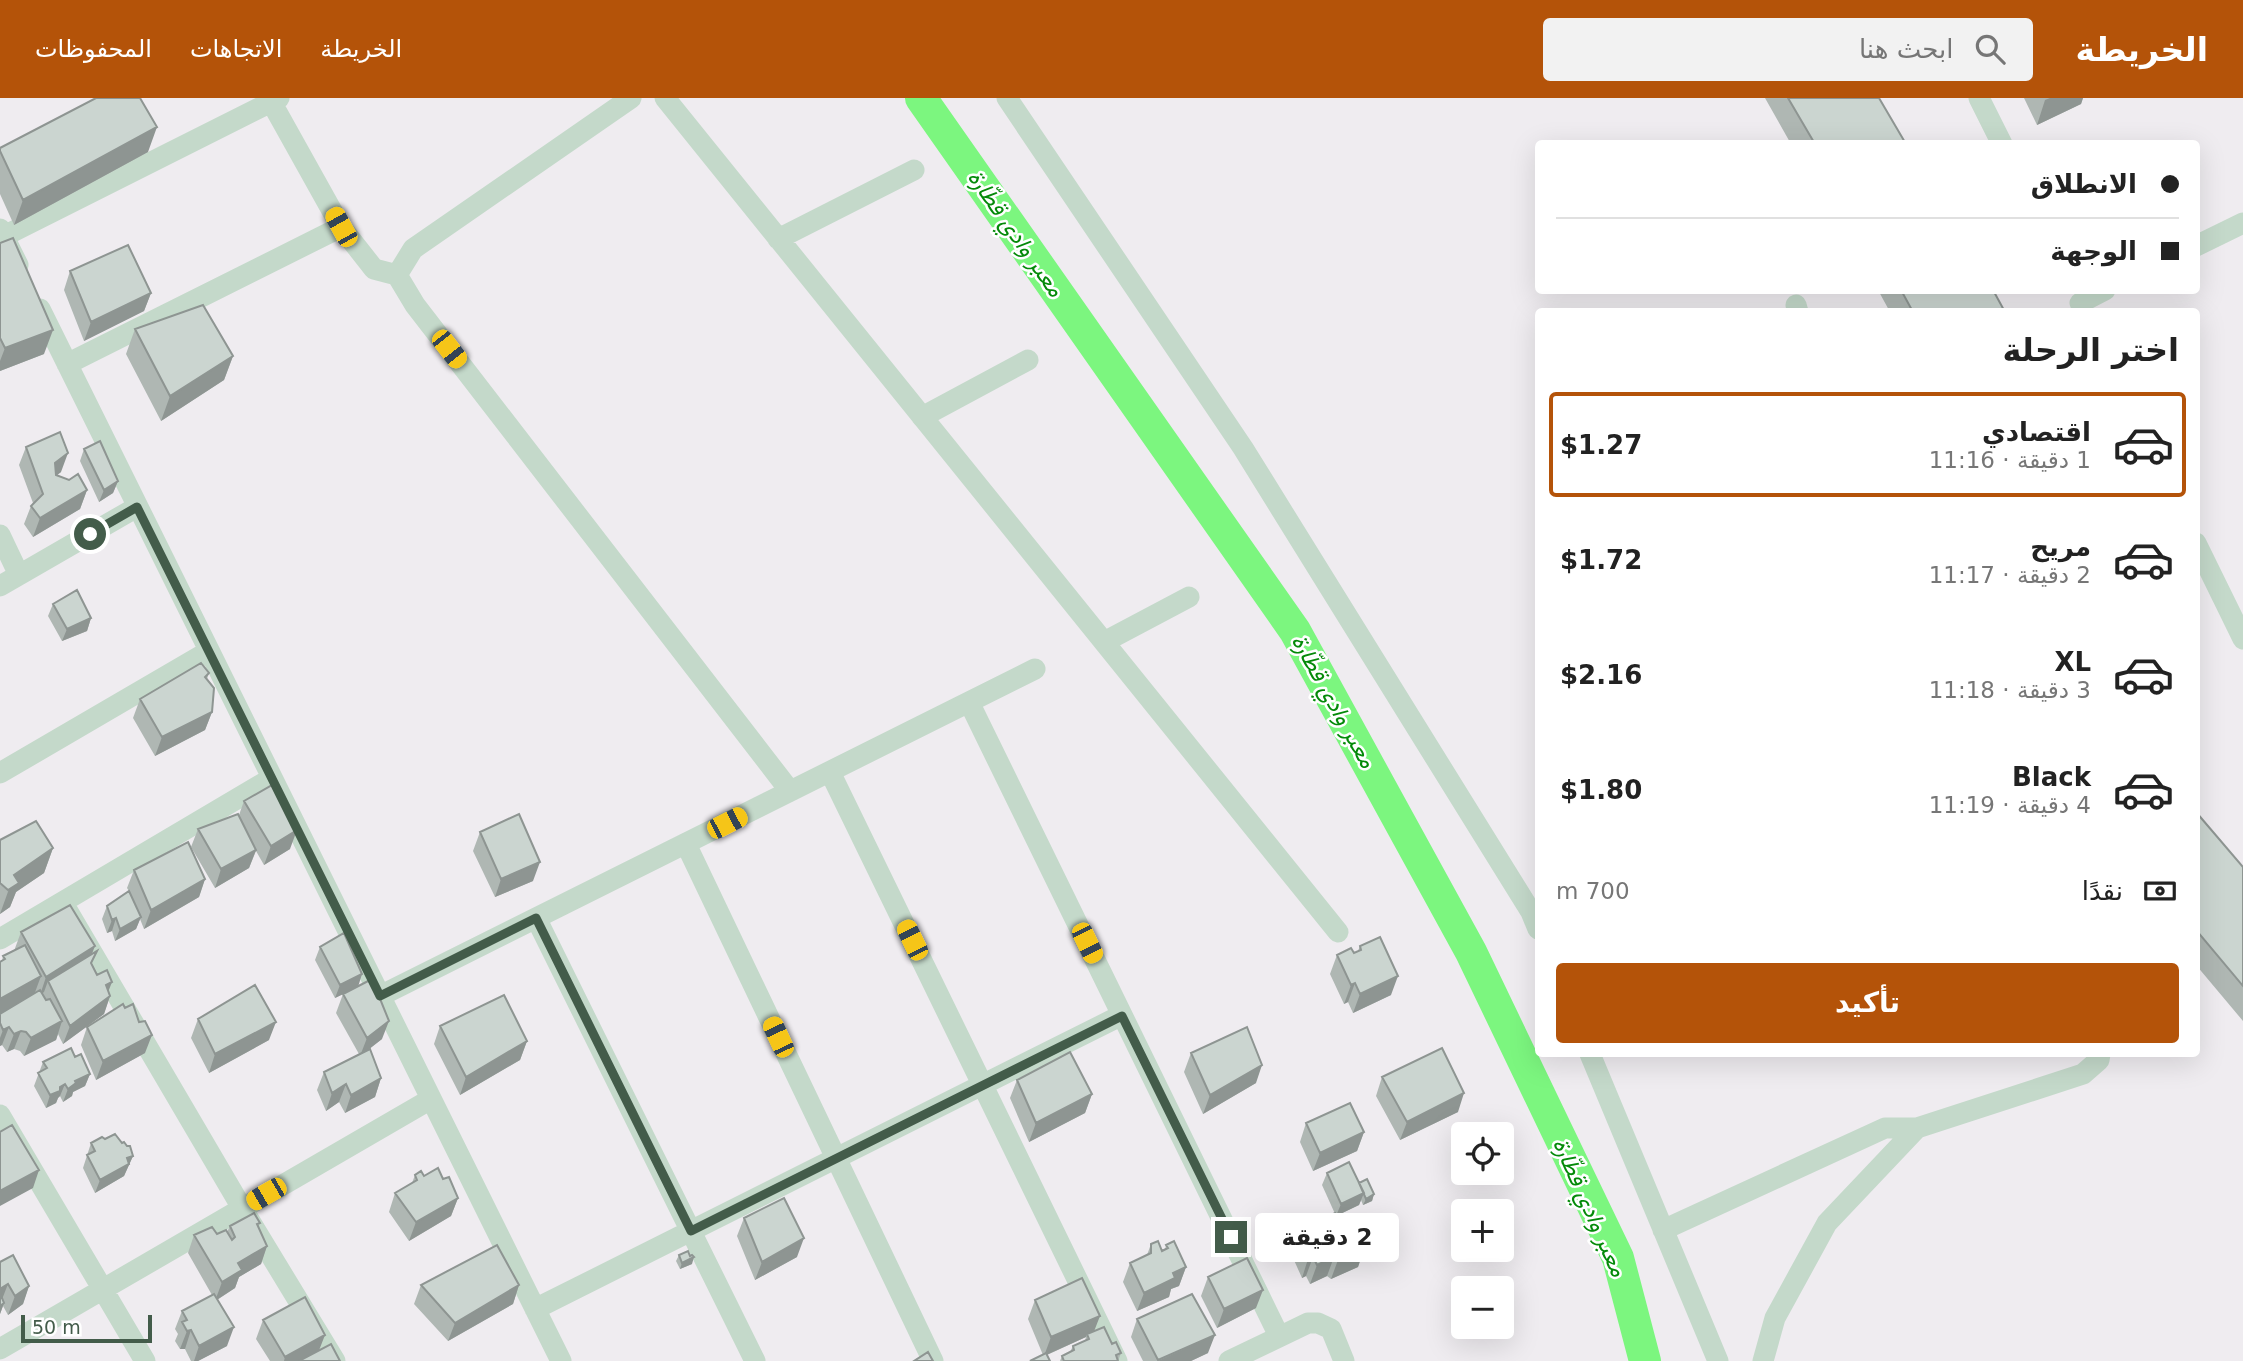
<!DOCTYPE html>
<html lang="ar">
<head>
<meta charset="utf-8">
<style>
	:root { --surface:#fff; --page:#f2f2f2; --text:#222; --muted:#767676; --line:#e0e0e0; --accent:#b45309 }
	body { margin:0; font-family:"DejaVu Sans",Vazirmatn,sans-serif; background:var(--page); color:var(--text); direction:rtl; height:100vh; display:flex; flex-direction:column; font-size:26px; white-space:nowrap }
	* { box-sizing:border-box; margin:0 }
	p { font-size:23px; color:var(--muted) }
	.icon { flex:none; width:38px; height:38px; fill:none; stroke:currentColor; stroke-width:2; stroke-linecap:round; stroke-linejoin:round }
	.map { position:relative; flex:1; overflow:hidden; direction:ltr }
	.details { position:absolute; left:1535px; top:210px; width:665px; height:749px; display:flex; flex-direction:column; background:var(--surface); border-radius:7px; box-shadow:0 7px 28px #0002; direction:rtl }
	.details>* { flex:none }
	.guide { position:absolute; left:1535px; top:42px; width:665px; height:154px; border-radius:7px; box-shadow:0 7px 28px #0002; direction:rtl; display:grid; align-content:center; height:154px; padding:0 21px; background:var(--surface) }
	.buttons { position:absolute; left:1451px; top:1024px; display:grid; gap:14px }
	.buttons a { display:grid; place-items:center; width:63px; height:63px; border-radius:7px; background:var(--surface); box-shadow:0 7px 28px #0002; font-size:35px }
	.scale { position:absolute; left:21px; bottom:18px; width:131px; box-sizing:border-box; padding-left:7px; border:4px solid #435c4a; border-top:0; font-size:19px; line-height:24px; white-space:nowrap; color:#435c4a; -webkit-text-stroke:5px #fff; paint-order:stroke }
	.end { position:absolute; width:32px; height:32px; margin:-16px; border:9px solid #435c4a; background:#fff; box-shadow:0 0 0 4px #fff }
	.from { border-radius:50% }
	.bubble { position:absolute; height:49px; border-radius:7px; background:var(--surface); box-shadow:0 7px 28px #0002; font-size:23px; font-weight:800; line-height:49px; text-align:center; direction:rtl }
	.car { position:absolute; width:21px; height:42px; margin:-21px -10px; border-radius:9px; box-shadow:0 0 5px 2px #0007; background:linear-gradient(#f5c518 24%,#345 0 40%,#f5c518 0 76%,#345 0 86%,#f5c518 0) }
	.guide b { display:flex; align-items:center; gap:24px; height:66px; font-size:26px }
	.guide b+b { border-top:2px solid var(--line) }
	.guide i { width:18px; height:18px; background:var(--text) }
	ul { padding:0; list-style:none }
	li { display:flex; align-items:center; gap:21px; height:105px; margin:0 14px 10px; padding:0 7px; border:4px solid transparent; border-radius:7px }
	li div { flex:1 }
	li b { display:block; font-size:26px }
	li em { font-style:normal; font-weight:800 }
	li.selected { border-color:var(--accent) }
	li>.icon { width:63px; height:63px; stroke-width:1.5 }
	h2 { padding:0 21px; font-size:32px; line-height:84px }
	.pay { display:flex; align-items:center; gap:18px; height:77px; padding:0 21px; font-size:26px }
	.pay p { margin-inline-start:auto }
	.primary-button { display:flex; gap:14px; margin-top:auto; padding:14px 21px }
	.primary-button a { flex:1; height:80px; border-radius:7px; background:var(--accent); color:#fff; font-size:28px; font-weight:800; line-height:80px; text-align:center }
	header { display:flex; align-items:center; gap:42px; box-sizing:border-box; height:98px; padding:0 35px; background:var(--accent); color:#fff }
	header strong { font-size:33px }
	nav { display:flex; gap:38px; margin-inline-start:auto; font-size:24px }
	.search { width:490px; height:63px; background:var(--page); display:flex; align-items:center; gap:18px; box-sizing:border-box; padding:0 24px; border-radius:7px; color:var(--muted); font-size:26px }
	.map>svg:first-child { display:block }
</style>
</head>
<body>
<header>
<strong>الخريطة</strong>
<div class="search"><svg class="icon" aria-label="search" viewBox="0 0 24 24"><circle cx="10" cy="10" r="6"/><path d="M15 15l6 6"/></svg>ابحث هنا</div>
<nav><a>الخريطة</a><a>الاتجاهات</a><a>المحفوظات</a></nav>
</header>
<div class="map">
<svg width="2243" height="1263" viewBox="0 0 2243 1263">
	<rect width="100%" height="100%" fill="#efecf0"/>
	<g fill="none" stroke-linecap="round" stroke-linejoin="round">
		<path stroke="#7cf67f" stroke-width="32" d="M921 0 1295 533 1471 854 1618 1160 1645 1263"/>
		<path stroke="#c4d9ca" stroke-width="21" d="M269 0 341 129 374 171 397 177
			M631 0 413 151 397 177 415 207 790 693
			M665 0 1338 834
			M1007 0 1243 350 1531 814 1538 831
			M1979 0 2002 46
			M0 131 18 167
			M4 138 279 0
			M778 141 914 72
			M2196 148 2243 125
			M2080 205 2105 192
			M1796 207 1798 214
			M40 211 561 1263
			M67 266 341 129
			M922 319 1028 262
			M0 437 19 477
			M2196 445 2243 541
			M0 488 137 409
			M1104 544 1189 499
			M969 604 1279 1238
			M830 674 1117 1263
			M0 675 209 553
			M686 746 933 1263
			M63 805 242 1110 335 1263
			M536 820 755 1263
			M0 841 272 680
			M380 898 1035 571
			M1590 956 1718 1263
			M0 1017 145 1263
			M1663 1132 1885 1030H1917
			M535 1211 1122 917
			M0 1251 431 1001
			M1229 1263 1308 1225H1318L1331 1231 1344 1263
			M1763 1263 1775 1220 1827 1125 1917 1030 2083 976 2099 962 2100 956"/>
	</g>
	<path fill="#afb7b3" d="M1765 0H1879L1906 46H1791Z
		M2024 0H2083L2081 6 2037 27Z
		M0 50 148 54 14 127 0 96Z
		M0 145 44 256 0 273Z
		M70 173 151 195 144 213 84 243 64 192Z
		M1878 192H1993L2005 214H1890Z
		M135 231 233 258 224 282 161 323 126 256Z
		M26 349 61 374 57 377 87 392 80 411 33 439 24 426 31 408 33 405 19 367Z
		M84 351 118 383 113 395 99 404 80 363Z
		M53 506 91 520 87 533 62 543 48 518Z
		M209 575 207 581 212 614 205 632 155 658 133 620 140 601Z
		M244 703 290 751 264 767 256 753 249 770 215 790 191 749 198 731 239 717Z
		M2196 714 2243 769V923L2196 867Z
		M480 734 533 783 495 799 473 753Z
		M0 742 53 750 44 775 16 794 10 809 0 816Z
		M134 772 205 781 199 799 144 831 140 821 136 831 115 843 112 833 107 835 102 821 107 808 129 793 127 790Z
		M21 834 92 856V866L110 898 104 916 63 946 58 936 56 942 24 958 20 953 14 951 7 954 2 947 0 948V864L2 863 3 858 14 853Z
		M1360 848 1391 897 1353 915 1348 904 1344 906 1330 876 1337 857 1354 855 1358 853Z
		M320 849 358 888 382 941 368 952 381 980 375 999 345 1015 339 1004 326 1013 317 992 324 974 359 956 336 915 343 896 349 893 335 900 315 862Z
		M198 921 269 942 209 975 191 940Z
		M440 928 527 943 520 962 460 997 434 946Z
		M87 929 145 955 96 982 81 947Z
		M1191 955 1256 985 1203 1016 1184 974Z
		M75 959 90 976 85 988 73 994 72 998 63 1004 60 998 58 1000 56 1005 46 1010 34 988 43 964Z
		M1382 979 1458 1014 1400 1042 1376 998Z
		M1017 982 1092 996 1085 1015 1029 1044 1010 1000Z
		M1306 1025 1364 1034 1357 1053 1313 1073 1300 1044Z
		M91 1045 133 1058 124 1078 95 1095 83 1070Z
		M1327 1075 1359 1085 1374 1096 1372 1103 1363 1107 1361 1102 1359 1107 1336 1118 1322 1087Z
		M415 1077 443 1081 458 1100 451 1118 409 1143 389 1114 395 1095 412 1085Z
		M744 1120 797 1159 755 1182 737 1138Z
		M1318 1123 1351 1134 1364 1151 1358 1169 1331 1181 1327 1178 1310 1186 1306 1178 1302 1180 1289 1151 1295 1133 1311 1131 1315 1129Z
		M260 1125 258 1129 267 1148 261 1166 239 1179 235 1190 217 1202 227 1248 198 1263H191L185 1251H180L175 1243 178 1236 175 1231 182 1213 212 1197 188 1155 194 1137 217 1136 227 1134 230 1128Z
		M1151 1146 1162 1153 1165 1152 1166 1147 1186 1169 1179 1188 1171 1191 1169 1199 1137 1213 1123 1184 1130 1165 1147 1157Z
		M679 1157 692 1166 680 1171 676 1163Z
		M0 1164 29 1188 23 1206 8 1217 3 1208 0 1216Z
		M1208 1179 1256 1210 1217 1230 1201 1198Z
		M421 1187H519L513 1206 448 1243 414 1206Z
		M1035 1202 1094 1233 1112 1246 1121 1255 1118 1263H1060L1062 1258 1070 1254 1073 1248 1085 1243 1086 1239 1047 1257H1043L1028 1221Z
		M1137 1221 1208 1255 1191 1263H1143L1131 1239Z
		M263 1222 319 1252 340 1263H270L256 1241Z"/>
	<path fill="#8e9592" d="M2050 0H2083L2081 6 2037 27 2045 2Z
		M157 29 148 54 14 127 23 102Z
		M151 195 144 213 84 243 91 224Z
		M53 232 44 256 0 273V263L5 250Z
		M233 258 224 282 161 323 170 298Z
		M68 355 61 374 48 384 55 365Z
		M118 383 113 395 99 404 104 392Z
		M87 392 80 411 33 439 40 420Z
		M91 520 87 533 62 543 67 531Z
		M212 614 205 632 155 658 162 639Z
		M297 732 290 751 264 767 271 748Z
		M53 750 44 775 16 794 10 809 0 816 14 777Z
		M256 752 249 770 215 790 221 771Z
		M540 764 533 783 495 799 501 781Z
		M205 781 199 799 144 831 151 812Z
		M141 819 136 831 115 843 120 831Z
		M116 820 112 833 107 835 112 822Z
		M95 848 88 866 48 883 44 894 40 897 46 879Z
		M362 876 358 889 335 900 340 887Z
		M41 878 34 897 0 916V901Z
		M1398 878 1391 897 1353 915 1360 896Z
		M112 884 105 902 110 898 104 916 63 946 70 928 106 887Z
		M1355 885 1348 904 1344 906 1351 887Z
		M62 923 56 942 24 958 31 940Z
		M389 923 382 941 360 958 367 940Z
		M276 924 269 942 209 975 215 956Z
		M9 929 2 947 0 948V940L3 932Z
		M21 933 14 951 7 954 14 936Z
		M152 937 145 955 96 982 103 963Z
		M527 943 520 962 460 997 466 979Z
		M1262 967 1256 985 1203 1016 1210 997Z
		M90 976 85 988 73 994 72 998 63 1004 68 991 75 983Z
		M381 980 375 999 345 1015 351 997Z
		M65 986 60 998 58 1000 56 1005 46 1010 50 997Z
		M346 986 339 1004 326 1013 332 995Z
		M1464 995 1458 1014 1400 1042 1407 1024Z
		M1092 996 1085 1015 1029 1044 1036 1025Z
		M1364 1034 1357 1053 1313 1073 1320 1055Z
		M133 1058 124 1078 95 1095 100 1082 127 1060Z
		M39 1072 33 1090 0 1108V1093Z
		M1364 1095 1359 1107 1336 1118 1341 1106Z
		M1374 1096 1372 1103 1363 1107 1366 1101Z
		M458 1100 451 1118 409 1143 416 1124Z
		M804 1140 797 1159 755 1182 762 1164Z
		M267 1148 261 1166 239 1179 235 1190 215 1203 222 1184 238 1165Z
		M1364 1151 1358 1169 1331 1181 1338 1162Z
		M694 1159 692 1166 680 1171 682 1165Z
		M1313 1159 1306 1178 1302 1180 1308 1161Z
		M1334 1159 1327 1178 1310 1186 1317 1167Z
		M1186 1169 1179 1188 1171 1191 1169 1199 1137 1213 1144 1195 1173 1175Z
		M8 1186 1 1204 0 1205V1191Z
		M519 1187 513 1206 448 1243 455 1225Z
		M29 1188 23 1206 8 1217 15 1198Z
		M1263 1192 1256 1210 1217 1230 1224 1211Z
		M4 1205 0 1216V1208Z
		M1100 1218 1093 1236H1087L1086 1239 1044 1258 1051 1239Z
		M234 1229 227 1248 198 1263H194L199 1248Z
		M191 1232 185 1251H180L187 1233Z
		M325 1237 318 1255 304 1263H284L285 1259Z
		M1215 1237 1208 1255 1191 1263H1158Z"/>
	<path fill="#cbd5d0" stroke="#8e9592" stroke-width="2" d="M96 0H140L157 29 23 102 0 53V50Z
		M1788 0H1879L1906 46H1815Z
		M13 140 53 232 5 250 0 240V145Z
		M128 147 151 195 91 224 70 173Z
		M1901 192H1993L2005 214H1913Z
		M203 207 233 258 170 298 135 231Z
		M60 334 68 355 55 365 56 377 69 382 78 376 87 392 40 420 31 408 43 396 26 349Z
		M100 343 118 383 104 392 84 351Z
		M77 492 91 520 67 531 53 506Z
		M201 565 209 575 205 579 214 590 212 614 162 639 140 601Z
		M274 686 297 732 271 748 244 703Z
		M2196 714 2243 769V888L2196 832Z
		M238 716 256 752 221 771 198 731Z
		M519 716 540 764 501 781 480 734Z
		M36 723 53 750 14 777 19 785 8 792 0 785V742Z
		M188 744 205 781 151 812 134 772Z
		M129 793 141 819 120 831 116 820 112 822 107 808Z
		M70 807 95 848 46 879 21 834Z
		M344 835 362 876 340 887 320 849Z
		M1380 839 1398 878 1360 896 1355 885 1351 887 1337 857 1351 850 1354 855 1361 852 1360 848Z
		M25 847 41 878 0 901V864L5 861 3 858Z
		M97 853 91 865 97 877 107 872 112 884 106 887 110 898 70 928 48 883Z
		M372 881 389 923 367 940 343 896Z
		M255 887 276 924 215 956 198 921Z
		M40 892 46 902 50 901 62 923 31 940 26 934 21 933 14 936 9 929 3 932 0 925V916Z
		M504 897 527 943 466 979 440 928Z
		M123 906 125 910 133 906 139 924 145 923 152 937 103 963 87 929Z
		M1247 929 1262 967 1210 997 1191 955Z
		M71 950 75 959 81 956 90 976 75 983 76 985 68 991 65 986 60 989V993L50 997 38 975 47 970 43 964Z
		M1442 950 1464 995 1407 1024 1382 979Z
		M370 951 381 980 351 997 346 986 332 995 324 974Z
		M1070 954 1092 996 1036 1025 1017 982Z
		M1350 1005 1364 1034 1320 1055 1306 1025Z
		M12 1027 39 1072 0 1093V1034Z
		M115 1036 122 1045 124 1044 127 1048H130L133 1058 127 1060 129 1066 100 1082 87 1057 95 1053 91 1045 102 1039 105 1041Z
		M1349 1064 1364 1095 1341 1106 1327 1075Z
		M438 1070 443 1081 449 1079 458 1100 416 1124 395 1095 417 1082 415 1077 421 1073 424 1078Z
		M1367 1081 1374 1096 1366 1101 1359 1085Z
		M784 1100 804 1140 762 1164 744 1120Z
		M254 1115 260 1125 257 1126 267 1148 238 1165 242 1172 222 1184 194 1137 212 1129 217 1136 226 1132 232 1142 235 1139 230 1128Z
		M1335 1115 1338 1123 1344 1119 1351 1134 1357 1133 1364 1151 1338 1162 1334 1159 1317 1167 1313 1159 1308 1161 1295 1133 1309 1127 1311 1131 1320 1127 1318 1123Z
		M1158 1143 1162 1153 1168 1150 1166 1147 1174 1143 1186 1169 1173 1175 1175 1180 1144 1195 1130 1165 1151 1155V1146Z
		M497 1147 519 1187 455 1225 421 1187Z
		M688 1153 690 1158 692 1157 694 1159 682 1165 679 1157Z
		M13 1157 29 1188 15 1198 8 1186 0 1191V1164Z
		M1247 1160 1263 1192 1224 1211 1208 1179Z
		M1082 1180 1100 1218 1051 1239 1035 1202Z
		M0 1195 4 1205 0 1208Z
		M214 1196 234 1229 199 1248 191 1232 187 1233 182 1224 187 1222 182 1213Z
		M1192 1196 1215 1237 1158 1262 1137 1221Z
		M305 1199 325 1237 285 1259 263 1222Z
		M1104 1229 1112 1246 1116 1244 1121 1255 1116 1257 1118 1263H1064L1062 1258 1074 1252 1073 1248 1089 1241 1087 1236Z
		M331 1246 340 1263H299Z
		M928 1254 933 1263H914Z
		M1046 1255 1050 1263H1030Z"/>
	<g fill="none" stroke-linecap="round" stroke-linejoin="round">
		<path stroke="#435c4a" stroke-width="9" d="M90 436 137 409 380 898 536 820 691 1133 1122 918 1231 1139"/>
	</g>
	<g text-anchor="middle" dominant-baseline="central" stroke-width="5" stroke-linejoin="round" paint-order="stroke">
		<g font-size="23" font-style="italic" fill="#048a09" stroke="#fff">
			<text transform="translate(1016 135) rotate(55)">معبر وادي قطّارة</text>
			<text transform="translate(1334 603) rotate(61)">معبر وادي قطّارة</text>
			<text transform="translate(1590 1109) rotate(66)">معبر وادي قطّارة</text>
		</g>
	</g>
</svg>
<div class="buttons">
<a><svg class="icon" aria-label="locate" viewBox="0 0 24 24"><circle cx="12" cy="12" r="6"/><path d="M12 2v4M12 18v4M2 12h4M18 12h4"/></svg></a>
<a>+</a>
<a>−</a>
</div>
<div class="scale">50 m</div>
<i class="end from" style="left:90px;top:436px"></i>
<i class="end" style="left:1231px;top:1139px"></i>
<div class="bubble" style="left:1255px;top:1115px;width:144px">2 دقيقة</div>
<i class="car" style="left:341px;top:129px;rotate:331deg"></i>
<i class="car" style="left:449px;top:251px;rotate:142deg"></i>
<i class="car" style="left:727px;top:725px;rotate:63deg"></i>
<i class="car" style="left:912px;top:842px;rotate:334deg"></i>
<i class="car" style="left:1087px;top:845px;rotate:154deg"></i>
<i class="car" style="left:778px;top:939px;rotate:335deg"></i>
<i class="car" style="left:266px;top:1096px;rotate:240deg"></i>
<div class="guide">
<b><i class="from"></i>الانطلاق</b>
<b><i></i>الوجهة</b>
</div>
<section class="details">
<h2>اختر الرحلة</h2>
<ul>
<li class="selected"><svg class="icon" aria-label="car" viewBox="0 0 24 24"><path d="M5 17H2v-5l4-1 3-4h7l3 4 3 1v5h-3M9 17h6M6 11h13"/><circle cx="7" cy="17" r="2"/><circle cx="17" cy="17" r="2"/></svg><div><b>اقتصادي</b><p>1 دقيقة · 11:16</p></div><em>$1.27</em></li>
<li><svg class="icon" aria-label="car" viewBox="0 0 24 24"><path d="M5 17H2v-5l4-1 3-4h7l3 4 3 1v5h-3M9 17h6M6 11h13"/><circle cx="7" cy="17" r="2"/><circle cx="17" cy="17" r="2"/></svg><div><b>مريح</b><p>2 دقيقة · 11:17</p></div><em>$1.72</em></li>
<li><svg class="icon" aria-label="car" viewBox="0 0 24 24"><path d="M5 17H2v-5l4-1 3-4h7l3 4 3 1v5h-3M9 17h6M6 11h13"/><circle cx="7" cy="17" r="2"/><circle cx="17" cy="17" r="2"/></svg><div><b>XL</b><p>3 دقيقة · 11:18</p></div><em>$2.16</em></li>
<li><svg class="icon" aria-label="car" viewBox="0 0 24 24"><path d="M5 17H2v-5l4-1 3-4h7l3 4 3 1v5h-3M9 17h6M6 11h13"/><circle cx="7" cy="17" r="2"/><circle cx="17" cy="17" r="2"/></svg><div><b>Black</b><p>4 دقيقة · 11:19</p></div><em>$1.80</em></li>
</ul>
<div class="pay"><svg class="icon" aria-label="cash" viewBox="0 0 24 24"><path d="M3 7h18v10H3z"/><circle cx="12" cy="12" r="2"/></svg>نقدًا<p>700 m</p></div>
<div class="primary-button"><a>تأكيد</a></div>
</section>
</div>
</body>
</html>
